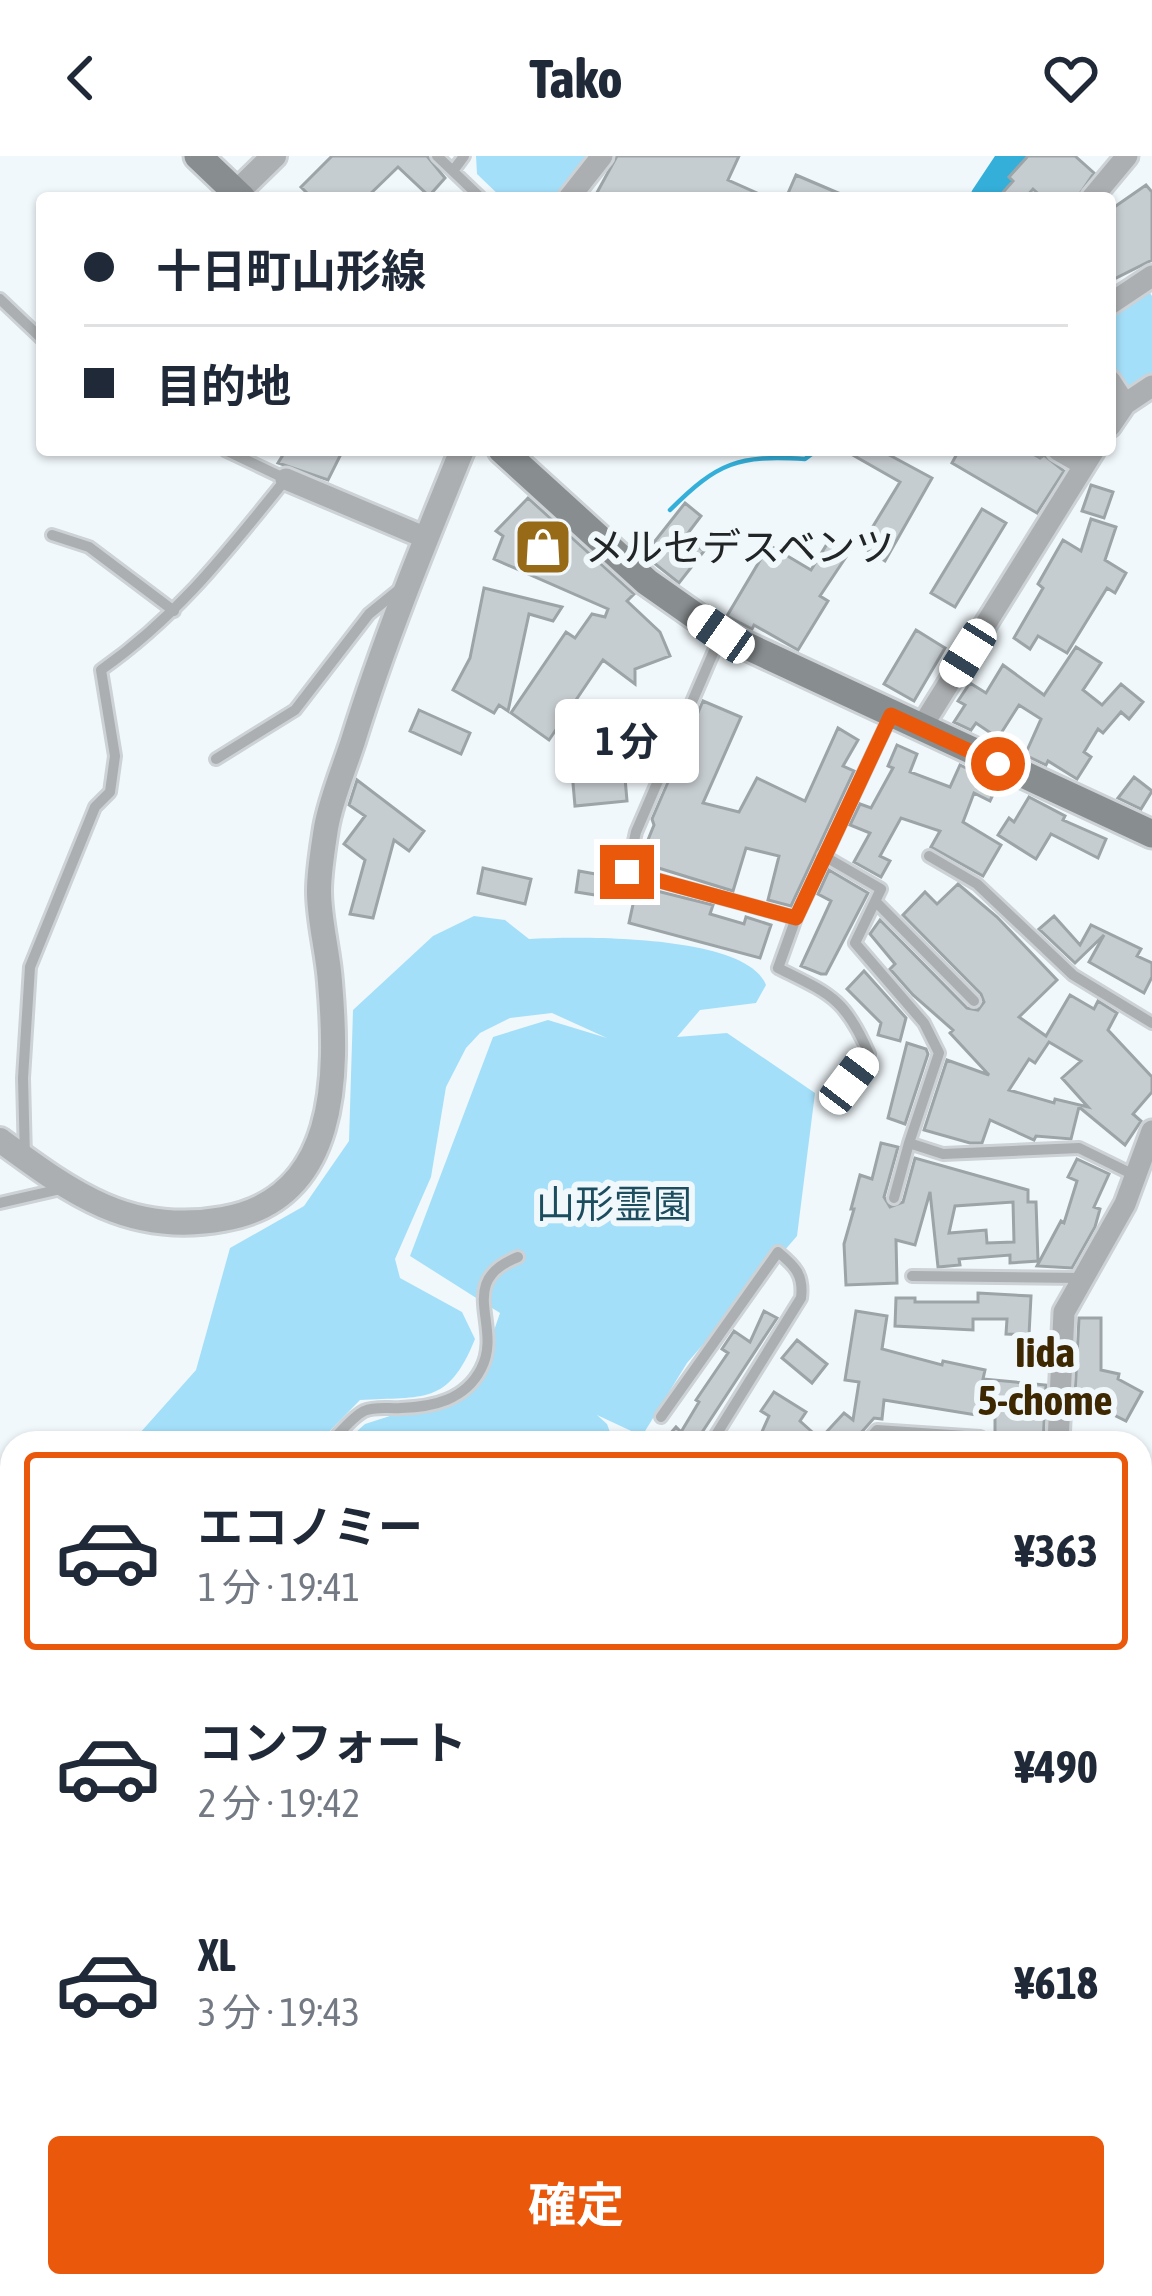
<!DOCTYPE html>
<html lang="ja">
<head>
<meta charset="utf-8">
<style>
	:root { --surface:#fff; --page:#f2f2f3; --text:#1f2937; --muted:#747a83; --line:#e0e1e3; --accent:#ea580c }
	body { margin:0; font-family:"Asap Condensed","Noto Sans JP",sans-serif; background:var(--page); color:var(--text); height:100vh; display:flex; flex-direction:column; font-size:45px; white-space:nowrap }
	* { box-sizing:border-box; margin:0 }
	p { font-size:39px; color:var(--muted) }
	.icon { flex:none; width:66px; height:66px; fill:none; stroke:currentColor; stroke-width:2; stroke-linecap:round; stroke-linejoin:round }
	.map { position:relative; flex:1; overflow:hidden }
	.side { position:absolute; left:0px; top:1275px; width:1152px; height:867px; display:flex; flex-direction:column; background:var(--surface); border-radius:36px 36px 0 0; box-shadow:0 3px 9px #0004 }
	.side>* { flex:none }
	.top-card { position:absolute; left:36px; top:36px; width:1080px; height:264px; border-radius:12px; box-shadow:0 3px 9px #0004; display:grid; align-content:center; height:264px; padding:0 48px; background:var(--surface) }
	.end { position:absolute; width:54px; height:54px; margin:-27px; border:15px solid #ea580c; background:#fff; box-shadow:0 0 0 6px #fff }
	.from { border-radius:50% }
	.bubble { position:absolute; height:84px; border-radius:12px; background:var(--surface); box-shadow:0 3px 9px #0004; font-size:39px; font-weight:700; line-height:84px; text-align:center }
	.car { position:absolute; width:36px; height:72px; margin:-36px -18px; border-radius:15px; box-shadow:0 0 9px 3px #0007; background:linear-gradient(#fff 24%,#345 0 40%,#fff 0 76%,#345 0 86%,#fff 0) }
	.top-card b { display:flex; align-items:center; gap:42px; height:114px; font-size:45px }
	.top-card b+b { border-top:3px solid var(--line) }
	.top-card i { width:30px; height:30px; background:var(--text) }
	ul { padding:21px 0 0; list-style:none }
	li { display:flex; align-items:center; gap:36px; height:198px; margin:0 24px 18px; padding:0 24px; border:6px solid transparent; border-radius:12px }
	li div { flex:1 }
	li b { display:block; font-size:45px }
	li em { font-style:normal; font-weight:700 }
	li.current { border-color:var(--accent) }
	li>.icon { width:108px; height:108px; stroke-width:1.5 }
	.button { display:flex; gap:24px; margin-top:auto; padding:24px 48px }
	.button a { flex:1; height:138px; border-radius:12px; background:var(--accent); color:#fff; font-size:48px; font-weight:700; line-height:138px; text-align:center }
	header { display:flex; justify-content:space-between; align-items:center; height:156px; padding:0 48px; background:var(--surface); font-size:54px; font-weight:700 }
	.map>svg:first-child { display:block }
</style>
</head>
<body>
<header><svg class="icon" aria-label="back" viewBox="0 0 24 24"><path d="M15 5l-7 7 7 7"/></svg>Tako<svg class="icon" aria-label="heart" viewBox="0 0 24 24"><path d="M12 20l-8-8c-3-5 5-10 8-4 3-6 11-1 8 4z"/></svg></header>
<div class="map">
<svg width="1152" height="2140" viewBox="0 0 1152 2140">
	<rect width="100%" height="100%" fill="#f1f8fb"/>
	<path fill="#a4dff9" d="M476 0H593L561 42H502L477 18Z
		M1147 132 1152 140V222L1127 240 1110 211V156Z
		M474 760 505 764 529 783C579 780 747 778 766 829L756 847 700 854 677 881 727 877 815 937 797 1080 687 1207 642 1280 597 1259 607 1268 614 1287H344L365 1268 474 1233 500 1157 410 1100 493 881 548 864 607 882 552 857 510 862 480 877 466 892 446 931 431 1021 395 1103 400 1122 462 1156 475 1183C448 1250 424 1240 360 1244L318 1287H131L196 1214 230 1092 304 1050 349 985 353 854 433 780Z
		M12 1349V2130H617L619 2140H0V1353Z
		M1152 1819V1925L1140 1929V1826Z"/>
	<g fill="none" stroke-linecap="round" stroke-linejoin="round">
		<path stroke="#34afda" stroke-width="4.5" d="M670 354C718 306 738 299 805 303L817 294"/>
		<path stroke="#34afda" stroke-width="30" d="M985 42 1013 0"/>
	</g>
	<path fill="#c6cdd0" stroke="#9da4a7" stroke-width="3" fill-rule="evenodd" d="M332 0H427L445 22 429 40 398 11 366 42H312L301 31Z
		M617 0H739L728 24 768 42H594Z
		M1028 0H1075L1094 17 1077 42H1043L1033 33 1025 42H998L1013 25 1009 21Z
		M796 19 850 42H786Z
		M1146 29 1152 36V104L1110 125V54Z
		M286 294H343L328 324 278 307Z
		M844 294H880L932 322 885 405 861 390 900 326Z
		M959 294H1026L1040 302 1044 299 1064 315 1037 357 952 307Z
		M1091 329 1113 336 1104 362 1082 355Z
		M528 342 634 438 627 445 660 476 670 500 635 513V528L603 504 549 584 511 557 566 476 575 482 592 458 605 461 608 453 494 403 503 380 496 375Z
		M685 347 701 360 685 381 704 395 679 427 644 399Z
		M982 353 1006 367 955 451 931 437Z
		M1091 363 1116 371 1105 404 1126 417 1115 437 1107 432 1067 497 1038 480 1030 493 1014 482 1043 432 1038 428 1063 384 1081 395Z
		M827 388 846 401 820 440 828 445 798 494 754 469 752 473 727 460 769 389 811 414Z
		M484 432 562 451 553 465 529 458 508 555 499 549 494 557 453 534 470 502Z
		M916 474 945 492 914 545 884 528Z
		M1076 491 1101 507 1083 534 1102 549 1121 528 1143 546 1129 563 1121 556 1103 577 1098 573 1084 596 1091 601 1077 623 1048 605 1046 609 1025 599 1041 563 1019 549 998 582 976 567 971 574 954 566 965 549 958 545 970 527 986 537 1003 509 1044 539Z
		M703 545 741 561 703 647 739 656 757 622 805 645 838 572 858 584 843 610 854 615 791 750 768 744 779 700 746 692 733 735 639 706 654 669 652 663Z
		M419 554 470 577 461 598 410 575Z
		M897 589 917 598 910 616 950 631 960 609 998 628 990 645 974 637 963 666 1001 689 983 720 931 691 940 675 901 662 880 700 890 705 881 721 854 706 870 677 850 669 860 648 871 652 893 612 888 610Z
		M624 610 627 645 575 650 572 616Z
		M1134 621 1152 635 1141 653 1118 642Z
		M357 624 424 675 409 695 394 684 373 762 350 758 365 704 344 688 365 660 349 649Z
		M1029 641 1065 660 1063 664 1106 683 1098 702 1051 678 1036 703 998 679 1009 662 1014 666Z
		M483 712 531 723 525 748 478 737Z
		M829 714 868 737 826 818H821L801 810 831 745 818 738Z
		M579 715 612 721 608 741 576 736Z
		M958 728 997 761 1057 824 1019 861 1046 880 1070 839 1094 853 1098 845 1117 857 1108 874 1152 921V936L1133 958 1141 965 1125 989 1079 951 1071 983 1036 980 1034 984 990 964 982 987H970L924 974 947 904 989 919 950 877 953 874 913 839 890 813 895 808 870 778 880 764 967 852 978 854 984 846 981 838 903 759 925 736 937 748ZM1049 886 1081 905 1062 922 1088 951 1055 943 1054 947 1009 934 1029 903 1035 907Z
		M637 730 713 749 710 758 744 768 746 761 771 769 760 802 629 767Z
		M1054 760 1080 789 1091 769 1141 793 1137 800 1152 807V821L1144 837 1089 806 1104 779 1075 807 1039 773Z
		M864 815 906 862 900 885 878 879 881 867 847 833Z
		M907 887 926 893 928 898 905 968 888 962Z
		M881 987 898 991 884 1041 890 1051 903 1046 915 1002 1028 1034V1046H1036L1038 1105 1010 1107V1099L959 1103 960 1109 938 1111 930 1036 915 1089 896 1084 897 1127 846 1129 844 1088 854 1053H851L860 1019 872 1023ZM1013 1046 1014 1086 987 1087 986 1074 949 1077 955 1050Z
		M1077 1003 1109 1018 1094 1051 1100 1053 1095 1071 1072 1112 1037 1110 1061 1065 1064 1067 1077 1025 1068 1021Z
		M978 1137 1031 1140 1029 1179 1006 1178 1007 1163H973V1174L895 1170 896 1142H915V1146H978Z
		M764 1155 777 1162 695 1287H662L676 1271 681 1276 699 1246 696 1244 728 1197 722 1193 734 1175 750 1186Z
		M856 1155 887 1160 882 1193 942 1209 943 1205 985 1214 983 1223 1046 1229 1043 1287H1002V1277H995V1262L884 1244 882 1263 874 1262 852 1287H757L769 1260 761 1255 774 1236 806 1256 800 1265 820 1283 844 1257 853 1264 859 1226 845 1224Z
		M1079 1162H1101V1214L1119 1218 1118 1223 1142 1236 1126 1265 1110 1257 1115 1247 1075 1238Z
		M797 1184 827 1208 812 1227 782 1202Z"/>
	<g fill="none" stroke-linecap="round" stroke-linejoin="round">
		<defs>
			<path id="service" d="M437 0 481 42
				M453 15 464 0
				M0 143 42 183
				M52 379 89 391 174 455
				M720 481 636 676 627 716 796 762
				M216 603 295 554 369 458 401 432
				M824 700 881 733 855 787 924 867 939 897 909 987 943 998 1079 992 1134 1019
				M929 700 977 728 1073 819 1152 867
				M876 746 974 845
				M849 925 869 898C845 842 830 838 778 812L796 762 891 559
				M25 1002 23 922 30 811 95 651 110 636 115 600 101 514C178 460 227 396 286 323L225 294
				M894 1042 909 987
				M0 1047 65 1032
				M912 1120 1080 1122
				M661 1261 778 1096C795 1110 804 1119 801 1142L711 1287
				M330 1287C340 1277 352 1261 364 1255 376 1250 389 1253 401 1252 433 1251 465 1244 481 1213 504 1170 454 1126 518 1101
				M866 1287 877 1274 980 1281 989 1287
				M1140 1423 1152 1434
				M1140 1614 1152 1600
				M0 1619 12 1613
				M1140 1772 1152 1765
				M1140 2035 1152 2033
				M834 2140 886 2130"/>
			<path id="minor" d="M569 42 602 0
				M1092 42 1127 0
				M1110 148 1152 120
				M1110 225 1125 248 1110 270
				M1125 248 1152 230
				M1058 294 1084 309
				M286 323 426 382
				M921 572 1094 294
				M1058 1287 1064 1156 1125 1048 1152 975
				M1140 1392 1152 1379"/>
			<path id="tertiary" d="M237 36 274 0
				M0 984C72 1037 130 1080 223 1063 339 1043 338 920 330 826 328 796 319 765 319 735 319 715 323 692 326 672 331 643 344 613 353 585 384 485 423 390 462 294"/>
			<path id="secondary" d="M198 0 242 42
				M502 294 647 426 721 478 1152 678"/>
		</defs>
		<use href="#service" stroke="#ccd2d5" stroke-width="16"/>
		<use href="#minor" stroke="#ccd2d5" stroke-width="27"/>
		<use href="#tertiary" stroke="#ccd2d5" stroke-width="30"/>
		<use href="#secondary" stroke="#ccd2d5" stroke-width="33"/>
		<use href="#service" stroke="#acafb1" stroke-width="10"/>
		<use href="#minor" stroke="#acafb1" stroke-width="21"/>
		<use href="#tertiary" stroke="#acafb1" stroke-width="24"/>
		<use href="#secondary" stroke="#888d8f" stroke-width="27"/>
	</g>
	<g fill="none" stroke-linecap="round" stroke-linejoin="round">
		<path stroke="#ea580c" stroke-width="15" d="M627 716 796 762 891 559 998 608"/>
	</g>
	<defs>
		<symbol id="shop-square" viewBox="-11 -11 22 22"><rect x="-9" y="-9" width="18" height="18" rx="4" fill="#976a18" stroke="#f1f8fb"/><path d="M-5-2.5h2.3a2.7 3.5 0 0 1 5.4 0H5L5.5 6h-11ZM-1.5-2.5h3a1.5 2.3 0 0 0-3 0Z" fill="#fff"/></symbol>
	</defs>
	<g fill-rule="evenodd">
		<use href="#shop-square" x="510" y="358" width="66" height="66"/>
	</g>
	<g text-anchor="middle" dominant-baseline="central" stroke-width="12" stroke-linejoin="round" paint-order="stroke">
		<g font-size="39" fill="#222526" stroke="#f1f8fb" text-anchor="start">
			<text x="585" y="391">メルセデスベンツ</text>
		</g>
		<g font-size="39" fill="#1c4d5f" stroke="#f1f8fb">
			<text x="614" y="1048">山形霊園</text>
		</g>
		<g font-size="42" font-weight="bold" fill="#3d2802" stroke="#f1f8fb">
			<text x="1045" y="1196">Iida<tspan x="1045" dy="48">5-chome</tspan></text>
		</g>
	</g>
</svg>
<i class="end from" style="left:998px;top:608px"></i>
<i class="end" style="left:627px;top:716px"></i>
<div class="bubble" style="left:555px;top:543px;width:144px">1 分</div>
<i class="car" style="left:721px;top:478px;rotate:305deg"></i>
<i class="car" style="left:968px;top:497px;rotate:212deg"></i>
<i class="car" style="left:849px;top:925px;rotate:37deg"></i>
<div class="top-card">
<b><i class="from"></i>十日町山形線</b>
<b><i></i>目的地</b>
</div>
<section class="side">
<ul>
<li class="current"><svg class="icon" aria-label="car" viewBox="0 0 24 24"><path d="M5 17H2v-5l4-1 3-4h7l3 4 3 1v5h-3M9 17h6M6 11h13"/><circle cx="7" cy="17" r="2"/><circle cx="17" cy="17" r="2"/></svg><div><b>エコノミー</b><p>1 分 · 19:41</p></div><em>¥363</em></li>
<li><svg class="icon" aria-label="car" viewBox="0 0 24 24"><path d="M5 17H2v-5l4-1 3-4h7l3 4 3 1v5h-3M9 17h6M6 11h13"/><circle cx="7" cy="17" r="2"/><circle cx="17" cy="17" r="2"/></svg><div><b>コンフォート</b><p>2 分 · 19:42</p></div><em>¥490</em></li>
<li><svg class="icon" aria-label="car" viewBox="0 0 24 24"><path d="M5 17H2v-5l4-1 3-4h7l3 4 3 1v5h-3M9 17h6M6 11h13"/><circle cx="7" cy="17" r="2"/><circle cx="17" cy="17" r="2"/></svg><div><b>XL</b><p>3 分 · 19:43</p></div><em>¥618</em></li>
</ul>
<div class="button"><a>確定</a></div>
</section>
</div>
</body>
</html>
